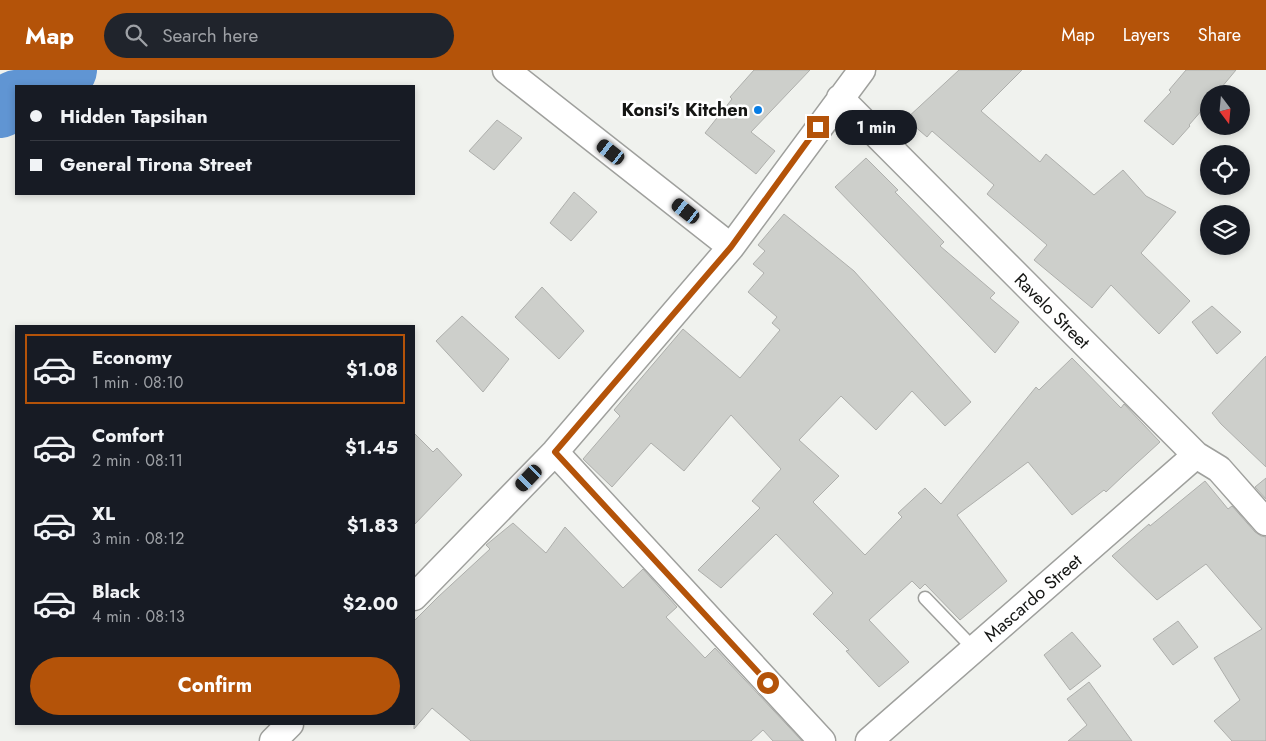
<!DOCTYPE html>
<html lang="en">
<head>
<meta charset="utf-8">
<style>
	:root { --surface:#171b24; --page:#20242c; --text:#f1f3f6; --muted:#9ea1a6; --line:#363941; --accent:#b45309 }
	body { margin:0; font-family:Jost,sans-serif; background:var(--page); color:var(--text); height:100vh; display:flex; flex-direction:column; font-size:19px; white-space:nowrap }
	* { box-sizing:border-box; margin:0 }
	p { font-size:16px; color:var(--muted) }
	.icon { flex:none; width:28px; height:28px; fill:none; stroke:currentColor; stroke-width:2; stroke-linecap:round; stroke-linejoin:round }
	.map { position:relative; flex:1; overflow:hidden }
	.side { position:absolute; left:15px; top:255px; width:400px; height:400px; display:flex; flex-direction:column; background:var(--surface); border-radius:0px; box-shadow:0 2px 8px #0003 }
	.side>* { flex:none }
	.top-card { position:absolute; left:15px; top:15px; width:400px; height:110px; border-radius:0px; box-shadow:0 2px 8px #0003; display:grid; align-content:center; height:110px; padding:0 15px; background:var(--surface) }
	.needle { width:32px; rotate:164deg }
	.tools { position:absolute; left:1200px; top:15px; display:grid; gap:10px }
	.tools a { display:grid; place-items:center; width:50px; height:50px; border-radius:50%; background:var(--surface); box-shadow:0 2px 8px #0003; font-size:25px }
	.end { position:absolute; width:22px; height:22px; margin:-11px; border:6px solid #b45309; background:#fff; box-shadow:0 0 0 2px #fff }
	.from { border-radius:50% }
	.bubble { position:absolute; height:35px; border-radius:18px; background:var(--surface); box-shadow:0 2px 8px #0003; font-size:16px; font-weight:700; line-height:35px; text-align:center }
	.car { position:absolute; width:15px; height:30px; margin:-15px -8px; border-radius:6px; box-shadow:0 0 4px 1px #0007; background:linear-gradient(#222 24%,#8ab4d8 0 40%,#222 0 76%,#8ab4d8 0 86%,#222 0) }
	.top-card b { display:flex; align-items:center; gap:18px; height:48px; font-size:19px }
	.top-card b+b { border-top:1px solid var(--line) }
	.top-card i { width:12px; height:12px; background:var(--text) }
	ul { padding:9px 0 0; list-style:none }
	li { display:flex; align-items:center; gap:15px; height:70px; margin:0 10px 8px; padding:0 5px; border:2px solid transparent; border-radius:0px }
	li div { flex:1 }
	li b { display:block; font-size:19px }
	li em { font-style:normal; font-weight:700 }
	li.active { border-color:var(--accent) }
	li>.icon { width:45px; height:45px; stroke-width:1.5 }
	.cta { display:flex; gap:10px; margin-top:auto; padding:10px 15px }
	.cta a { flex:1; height:58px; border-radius:30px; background:var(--accent); color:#fff; font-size:20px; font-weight:700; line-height:58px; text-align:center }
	header { display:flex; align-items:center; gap:30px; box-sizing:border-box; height:70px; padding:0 25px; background:var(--accent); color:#fff }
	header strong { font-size:24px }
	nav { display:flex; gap:28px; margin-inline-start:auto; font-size:18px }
	.search { width:350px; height:45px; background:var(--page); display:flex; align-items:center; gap:12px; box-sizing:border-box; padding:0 18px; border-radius:28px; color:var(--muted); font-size:19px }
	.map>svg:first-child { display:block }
</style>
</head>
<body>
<header>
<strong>Map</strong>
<div class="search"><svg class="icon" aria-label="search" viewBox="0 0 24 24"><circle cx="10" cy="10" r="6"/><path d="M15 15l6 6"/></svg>Search here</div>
<nav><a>Map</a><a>Layers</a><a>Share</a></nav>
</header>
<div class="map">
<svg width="1266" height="671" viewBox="0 0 1266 671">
	<rect width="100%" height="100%" fill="#f0f2ee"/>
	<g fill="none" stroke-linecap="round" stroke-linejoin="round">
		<path stroke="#6095d3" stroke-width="60" d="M43 16 53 12 67 0
			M0 38 16 30"/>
	</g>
	<path fill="#cdcfcb" stroke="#aeafac" d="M754 0H810L751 62 775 81 756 104 705 63 732 29 730 27Z
		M959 0H1022L981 41 1040 92 1046 84 1094 125 1123 100 1146 126 1176 142 1141 183 1190 231 1159 264 1111 215 1092 238 1034 190 1047 175 987 124 994 115 932 61 927 67 906 49Z
		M1186 0H1236L1216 24H1209V32L1189 55 1190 56 1173 75 1144 51 1171 22 1169 20Z
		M497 50 522 68 494 100 469 81Z
		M866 88 898 120 895 122 944 172 940 176 995 223 990 228 1019 252 995 283 835 117Z
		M574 122 597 142 571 171 550 153Z
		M784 144 854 201 971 332 945 356 912 321 876 360 841 326 799 370 839 406 813 432 865 485 902 447 898 443 925 418 941 434 1036 317 1039 320 1072 288 1121 338 1124 334 1160 372 1125 404 1106 422 1104 420 1072 445 1028 392 957 445 1007 511 960 550 925 514 920 519 912 511 869 550 909 592 879 617 846 581 849 580 813 544 833 523 776 464 721 518 698 500 760 438 752 431 781 399 731 345 684 401 651 373 612 417 583 389 620 346 614 340 683 259 740 308 780 260 772 253 777 247 748 222 764 203 753 194 765 181 758 175Z
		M542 217 584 261 559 289 515 247Z
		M1212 236 1241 262 1217 284 1192 252Z
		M462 246 509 289 483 322 436 271Z
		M1266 286V397L1221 354 1212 343Z
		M414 363 433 382 437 378 462 405 414 455Z
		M1266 408V429L1255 417Z
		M1205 411 1228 439 1232 436 1255 462 1261 466 1266 467V671H1232L1214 651 1240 630 1214 588 1262 559 1206 494 1157 530 1112 486 1149 454 1150 456Z
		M513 453 546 483 565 457 623 518 643 499 677 537 666 547 705 588 715 578 802 671H773L763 660 751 671H471L432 638 414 659V551L438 527 490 479 486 475Z
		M1178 551 1198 577 1173 595 1153 569Z
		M1072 562 1101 596 1070 620 1044 585Z
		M1089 612 1132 671H1068L1087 655 1067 629Z"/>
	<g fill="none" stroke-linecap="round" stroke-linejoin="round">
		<defs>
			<path id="service" d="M925 528 975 580"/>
			<path id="minor" d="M506 0 731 177
				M840 28 1196 385 1219 399 1266 452
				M555 382 822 671
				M414 527 555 382 731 177 862 0
				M273 671 290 654
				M869 671 1196 385"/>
		</defs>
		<use href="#service" stroke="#9fa09d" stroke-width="15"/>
		<use href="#minor" stroke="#9fa09d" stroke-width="29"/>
		<use href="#service" stroke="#fff" stroke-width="12"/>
		<use href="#minor" stroke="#fff" stroke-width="26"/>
	</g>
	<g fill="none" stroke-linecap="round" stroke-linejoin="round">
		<path stroke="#b45309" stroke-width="6" d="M768 613 555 382 731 177 818 57"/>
	</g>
	<circle fill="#087de4" stroke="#fff" stroke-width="2" cx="758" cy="40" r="5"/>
	<g text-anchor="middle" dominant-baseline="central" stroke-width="5" stroke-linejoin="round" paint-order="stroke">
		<g font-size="18" font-weight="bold" fill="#141513" stroke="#fff" text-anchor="end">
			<text x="748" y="40">Konsi's Kitchen</text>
		</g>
		<g font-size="18" fill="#141513" stroke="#fff">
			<text transform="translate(1052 241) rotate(45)">Ravelo Street</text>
			<text transform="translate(1033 528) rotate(-41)">Mascardo Street</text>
		</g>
	</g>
</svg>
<div class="tools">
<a><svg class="needle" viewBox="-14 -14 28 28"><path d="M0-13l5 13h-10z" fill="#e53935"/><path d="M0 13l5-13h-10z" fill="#9ea1a6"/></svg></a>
<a><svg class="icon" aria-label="locate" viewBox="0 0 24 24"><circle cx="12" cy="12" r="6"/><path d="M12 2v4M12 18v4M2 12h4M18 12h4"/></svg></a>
<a><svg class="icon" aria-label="layers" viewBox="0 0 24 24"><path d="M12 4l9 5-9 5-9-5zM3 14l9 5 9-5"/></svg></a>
</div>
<i class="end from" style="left:768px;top:613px"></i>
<i class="end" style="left:818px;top:57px"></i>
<div class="bubble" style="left:835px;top:40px;width:82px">1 min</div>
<i class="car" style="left:611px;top:82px;rotate:308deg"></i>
<i class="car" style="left:686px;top:141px;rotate:308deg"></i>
<i class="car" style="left:529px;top:408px;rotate:224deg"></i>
<div class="top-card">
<b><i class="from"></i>Hidden Tapsihan</b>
<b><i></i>General Tirona Street</b>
</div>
<section class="side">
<ul>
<li class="active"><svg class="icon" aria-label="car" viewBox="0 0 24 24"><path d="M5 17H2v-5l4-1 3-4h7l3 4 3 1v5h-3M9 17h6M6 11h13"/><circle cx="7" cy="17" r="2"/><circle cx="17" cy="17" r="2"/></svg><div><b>Economy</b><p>1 min · 08:10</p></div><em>$1.08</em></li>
<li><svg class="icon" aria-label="car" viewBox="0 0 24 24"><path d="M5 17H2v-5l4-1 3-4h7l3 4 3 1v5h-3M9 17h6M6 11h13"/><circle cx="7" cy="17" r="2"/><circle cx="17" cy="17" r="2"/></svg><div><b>Comfort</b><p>2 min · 08:11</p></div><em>$1.45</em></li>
<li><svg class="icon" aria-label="car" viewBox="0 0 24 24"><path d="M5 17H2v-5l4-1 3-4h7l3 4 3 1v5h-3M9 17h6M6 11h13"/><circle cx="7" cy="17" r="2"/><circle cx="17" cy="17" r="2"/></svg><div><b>XL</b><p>3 min · 08:12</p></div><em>$1.83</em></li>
<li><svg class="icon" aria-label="car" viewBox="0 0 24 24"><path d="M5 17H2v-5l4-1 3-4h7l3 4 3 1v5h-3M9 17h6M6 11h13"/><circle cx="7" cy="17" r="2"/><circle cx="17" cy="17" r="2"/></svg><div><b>Black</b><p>4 min · 08:13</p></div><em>$2.00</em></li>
</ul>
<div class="cta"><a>Confirm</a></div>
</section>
</div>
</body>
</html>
